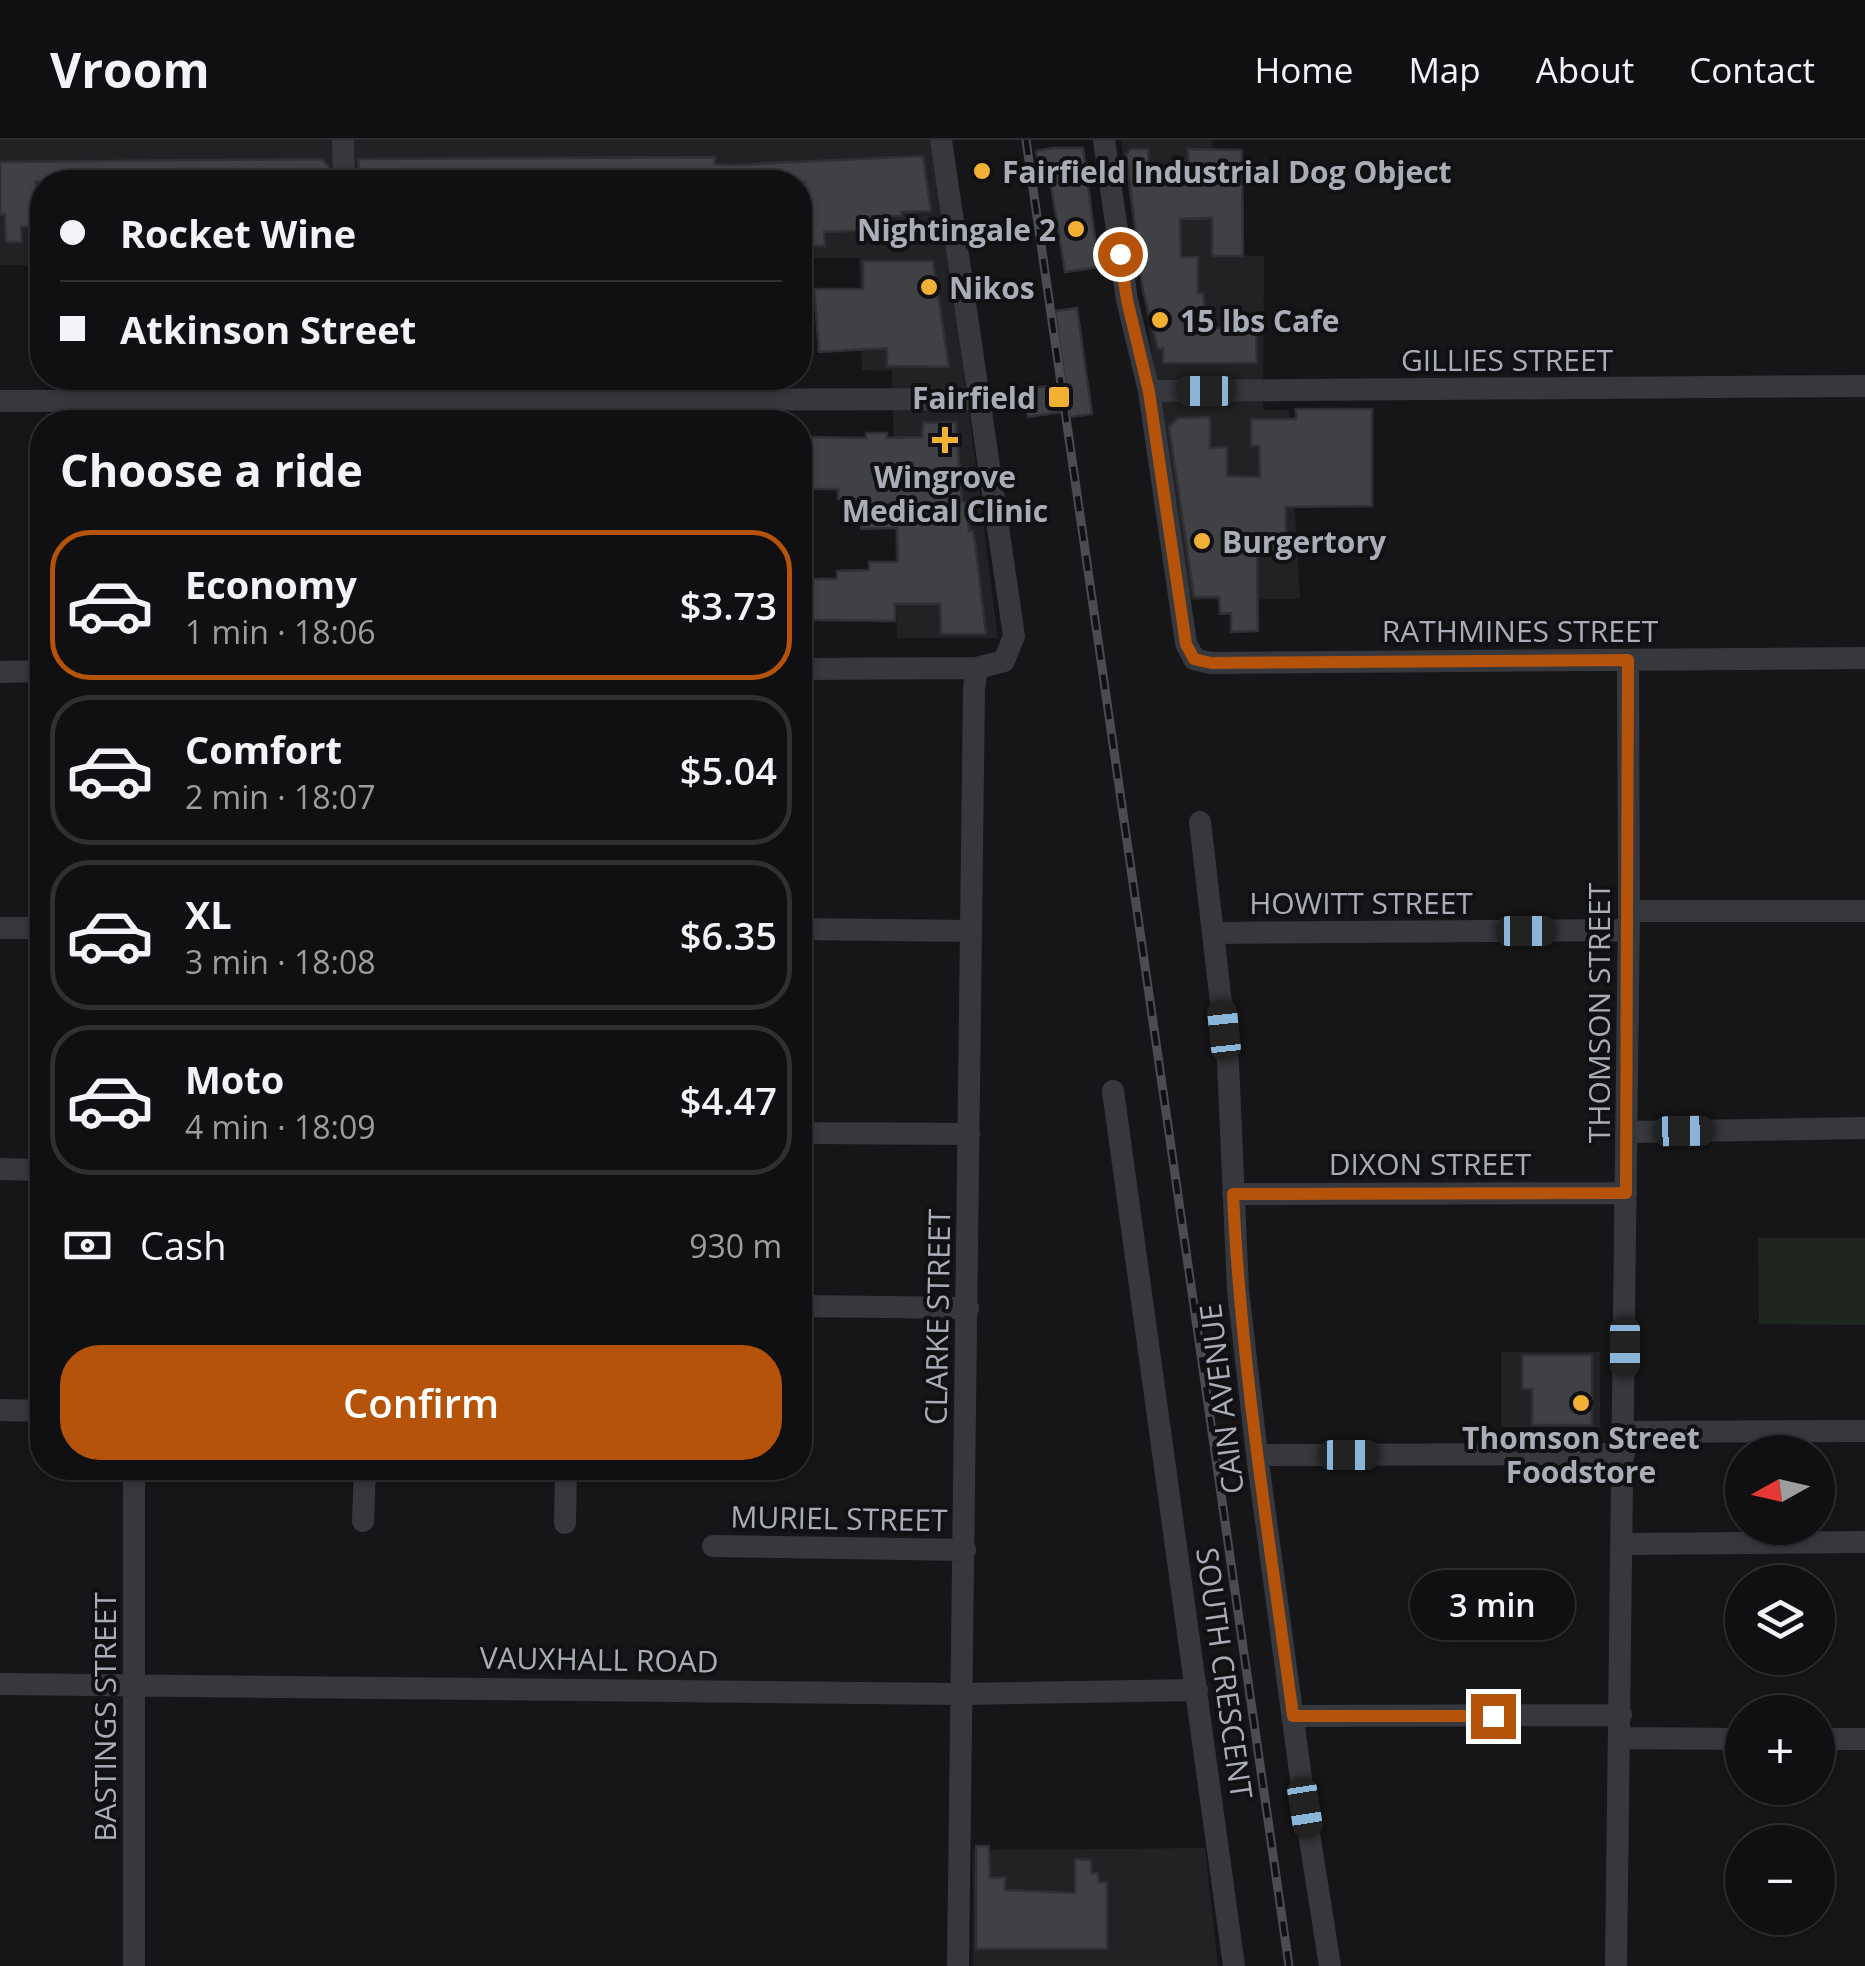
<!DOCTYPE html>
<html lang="en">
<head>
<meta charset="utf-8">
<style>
	:root { --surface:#101012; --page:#1e1e20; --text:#f1f3f6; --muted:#9c9d9f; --line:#303032; --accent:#b45309 }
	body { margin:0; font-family:"Open Sans",sans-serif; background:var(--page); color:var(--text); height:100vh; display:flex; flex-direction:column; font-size:38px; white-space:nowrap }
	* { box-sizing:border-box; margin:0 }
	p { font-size:32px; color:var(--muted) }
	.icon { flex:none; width:55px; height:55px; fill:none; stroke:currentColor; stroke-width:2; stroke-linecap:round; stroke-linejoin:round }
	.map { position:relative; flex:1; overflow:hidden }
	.details { position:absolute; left:30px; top:270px; width:782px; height:1070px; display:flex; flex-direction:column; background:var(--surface); border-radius:40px; box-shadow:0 2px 8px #0004,0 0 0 2px var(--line) }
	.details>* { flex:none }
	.top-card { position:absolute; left:30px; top:30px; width:782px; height:220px; border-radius:40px; box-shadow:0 2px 8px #0004,0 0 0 2px var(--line); display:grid; align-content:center; height:220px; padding:0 30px; background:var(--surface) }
	.needle { width:65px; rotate:262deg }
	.fabs { position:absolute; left:1725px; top:1295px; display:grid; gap:20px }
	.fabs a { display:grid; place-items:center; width:110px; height:110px; border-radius:50%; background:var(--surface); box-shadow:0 2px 8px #0004,0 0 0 2px var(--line); font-size:50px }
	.end { position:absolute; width:45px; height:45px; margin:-22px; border:12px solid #b45309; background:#fff; box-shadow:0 0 0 5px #fff }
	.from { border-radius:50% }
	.bubble { position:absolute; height:70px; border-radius:35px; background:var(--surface); box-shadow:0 2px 8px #0004,0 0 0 2px var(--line); font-size:32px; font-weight:600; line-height:70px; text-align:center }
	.car { position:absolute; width:30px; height:60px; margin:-30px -15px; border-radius:12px; box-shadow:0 0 8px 2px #0007; background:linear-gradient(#222 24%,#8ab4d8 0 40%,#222 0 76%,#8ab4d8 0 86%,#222 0) }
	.top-card b { display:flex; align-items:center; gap:35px; height:95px; font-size:38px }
	.top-card b+b { border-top:2px solid var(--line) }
	.top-card i { width:25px; height:25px; background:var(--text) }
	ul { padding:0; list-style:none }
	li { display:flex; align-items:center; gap:30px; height:150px; margin:0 20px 15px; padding:0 10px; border:5px solid var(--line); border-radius:40px }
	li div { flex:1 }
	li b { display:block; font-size:38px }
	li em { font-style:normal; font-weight:600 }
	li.on { border-color:var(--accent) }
	li>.icon { width:90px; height:90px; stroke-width:1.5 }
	h2 { padding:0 30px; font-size:45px; line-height:120px }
	.pay { display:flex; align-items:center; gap:25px; height:110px; padding:0 30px; font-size:38px }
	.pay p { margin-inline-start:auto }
	.button { display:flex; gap:20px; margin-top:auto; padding:20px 30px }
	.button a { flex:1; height:115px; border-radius:40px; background:var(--accent); color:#fff; font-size:40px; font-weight:600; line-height:115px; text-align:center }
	header { display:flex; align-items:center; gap:60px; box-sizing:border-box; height:140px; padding:0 50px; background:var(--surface); border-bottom:2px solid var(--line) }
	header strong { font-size:48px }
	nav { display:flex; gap:55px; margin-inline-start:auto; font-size:35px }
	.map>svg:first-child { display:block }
</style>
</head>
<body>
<header>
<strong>Vroom</strong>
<nav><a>Home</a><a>Map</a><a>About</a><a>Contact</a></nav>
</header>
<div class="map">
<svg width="1865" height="1826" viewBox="0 0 1865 1826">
	<rect width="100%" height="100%" fill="#161618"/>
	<path fill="#222225" d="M0 0H934L998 498H897L892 231 862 230 859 118H800V42H42V125H0Z
		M1121 0H1212V116H1264L1263 270H1289L1300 459 1188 460Z
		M1501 1212H1600V1287H1501Z
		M1205 1708 1218 1826H973V1710Z"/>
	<path fill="#1e261f" d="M1758 1098H1865V1185L1759 1184Z"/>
	<path fill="#404145" stroke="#303034" stroke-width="2.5" d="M1052 8H1083L1099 127 1065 132 1050 40 1040 41 1036 11Z
		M1131 9H1148L1149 32H1189L1188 9 1242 10 1243 116H1212V78L1180 79 1181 117H1198V153H1203L1207 188H1256L1257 223H1163V208L1158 209 1143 151 1126 14Z
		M923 16 931 71 901 72 902 76H878V90L824 92 825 106H806L804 42H359L358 19 715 17V24L732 25Z
		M322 19 329 27V42H36L37 62H32L33 86 21 87 22 102H6L5 74 0 75V22Z
		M863 121H933L949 227 887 226V208L819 212 814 149H863Z
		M1077 168 1092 274 1070 277 1069 271 1028 277 1023 250 1065 243 1055 171Z
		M1296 269H1372V366L1286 367V412H1257L1258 491 1231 492V473L1220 474 1219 457H1194L1169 287 1178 278 1210 277V308L1227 307V336L1260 337 1259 306H1251V279H1296Z
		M956 282 962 362H966L969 391 973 390 975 402 986 494H941L940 464H895V481L810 480 809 439H837V431L869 430V422H898L897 388 861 389V359H838V349H809L808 297 866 298V293H887V298L922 297 923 283Z
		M1522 1215H1592V1285H1532V1249H1522Z
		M976 1706H989L990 1738 1005 1737V1750L1075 1753V1719L1091 1720V1733H1098L1099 1742H1107V1809H976Z"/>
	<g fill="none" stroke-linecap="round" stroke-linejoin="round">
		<path stroke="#37383d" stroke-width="22" d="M343 0 344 42
			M1104 0 1127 160 1149 251 1186 503 1194 519 1211 523 1865 518
			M1149 251 1865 246
			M0 261 981 259
			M343 282 346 238
			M800 529 977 528 1004 521 1014 496 941 0
			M0 532 42 531
			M1200 682 1228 923 1238 1150 1257 1315 1305 1668 1330 1826
			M1629 771H1865
			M0 788H42
			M800 789 971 791
			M1214 793 1629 790
			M1113 951 1234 1826
			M800 990 808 993 969 994
			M1627 992 1865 988
			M0 1029 42 1030
			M1233 1054 1626 1053
			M800 1166 968 1168
			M0 1270 42 1271
			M1624 1292 1865 1291
			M1257 1315 1624 1314
			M363 1381 365 1328
			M565 1383 566 1328
			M1623 1404 1865 1402
			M713 1406 965 1410
			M0 1544 962 1554 1197 1550
			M1293 1576 1621 1575
			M1621 1598 1742 1599
			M1818 1599H1865
			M134 1826V1328
			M958 1826 974 549 977 528
			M1616 1826 1629 771 1628 520"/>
		<defs>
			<path id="rail" d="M1026 0 1289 1826"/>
		</defs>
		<use href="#rail" stroke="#4a4c52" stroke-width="9"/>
		<use href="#rail" stroke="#111113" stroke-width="5" stroke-dasharray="15" stroke-linecap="butt"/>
	</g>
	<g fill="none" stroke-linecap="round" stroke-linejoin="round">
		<path stroke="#b45309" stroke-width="12" d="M1120 114 1127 160 1149 252 1186 504 1194 519 1211 523 1628 520 1626 1053 1233 1054C1241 1229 1270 1402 1293 1576H1493"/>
	</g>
	<g fill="#f2b134" stroke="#111113" stroke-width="4">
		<circle cx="982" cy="31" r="10"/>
		<circle cx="1076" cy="89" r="10"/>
		<circle cx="929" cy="147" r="10"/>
		<circle cx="1160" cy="180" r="10"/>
		<rect x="1047" y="245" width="24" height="24" rx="5"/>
		<path d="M940 285h10v10h10v10h-10v10h-10v-10h-10v-10h10z"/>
		<circle cx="1202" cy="401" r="10"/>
		<circle cx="1581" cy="1263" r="10"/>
	</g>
	<g text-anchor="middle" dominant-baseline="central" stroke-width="8" stroke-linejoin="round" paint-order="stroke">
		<g font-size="30" font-weight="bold" fill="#a8adb8" stroke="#111113" text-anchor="start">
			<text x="1002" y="31">Fairfield Industrial Dog Object</text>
			<text x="1056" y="89" text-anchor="end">Nightingale 2</text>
			<text x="949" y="147">Nikos</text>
			<text x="1180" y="180">15 lbs Cafe</text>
			<text x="1036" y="257" text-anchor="end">Fairfield</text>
			<text x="945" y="336" text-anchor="middle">Wingrove<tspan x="945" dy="34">Medical Clinic</tspan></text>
			<text x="1222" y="401">Burgertory</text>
			<text x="1581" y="1297" text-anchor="middle">Thomson Street<tspan x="1581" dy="34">Foodstore</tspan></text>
		</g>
		<g font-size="30" fill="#a8adb8" stroke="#111113">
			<text x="1507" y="219">GILLIES STREET</text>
			<text x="1520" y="490">RATHMINES STREET</text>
			<text x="1361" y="762">HOWITT STREET</text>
			<text transform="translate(1598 873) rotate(-90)">THOMSON STREET</text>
			<text x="1430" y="1023">DIXON STREET</text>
			<text transform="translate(937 1177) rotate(-89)">CLARKE STREET</text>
			<text transform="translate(1221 1259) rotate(-97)">CAIN AVENUE</text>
			<text transform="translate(839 1378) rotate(1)">MURIEL STREET</text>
			<text transform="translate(599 1519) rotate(1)">VAUXHALL ROAD</text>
			<text transform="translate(1225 1533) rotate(82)">SOUTH CRESCENT</text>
			<text transform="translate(104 1577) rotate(-90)">BASTINGS STREET</text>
		</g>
	</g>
</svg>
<div class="fabs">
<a><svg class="needle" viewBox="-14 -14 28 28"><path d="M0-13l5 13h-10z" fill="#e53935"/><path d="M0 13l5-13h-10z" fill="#9c9d9f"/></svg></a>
<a><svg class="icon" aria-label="layers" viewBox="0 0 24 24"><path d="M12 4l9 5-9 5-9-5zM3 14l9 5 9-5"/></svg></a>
<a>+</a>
<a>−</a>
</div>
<i class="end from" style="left:1120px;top:114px"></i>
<i class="end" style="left:1493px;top:1576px"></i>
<div class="bubble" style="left:1410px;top:1430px;width:165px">3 min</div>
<i class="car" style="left:1206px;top:251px;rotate:270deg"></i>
<i class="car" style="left:1526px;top:791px;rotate:90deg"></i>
<i class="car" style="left:1224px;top:890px;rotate:354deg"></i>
<i class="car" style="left:1684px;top:991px;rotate:89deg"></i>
<i class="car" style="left:1625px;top:1207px;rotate:180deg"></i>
<i class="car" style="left:1349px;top:1315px;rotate:90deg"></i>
<i class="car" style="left:1305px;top:1668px;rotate:171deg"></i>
<div class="top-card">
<b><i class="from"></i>Rocket Wine</b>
<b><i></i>Atkinson Street</b>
</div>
<section class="details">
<h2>Choose a ride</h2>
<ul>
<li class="on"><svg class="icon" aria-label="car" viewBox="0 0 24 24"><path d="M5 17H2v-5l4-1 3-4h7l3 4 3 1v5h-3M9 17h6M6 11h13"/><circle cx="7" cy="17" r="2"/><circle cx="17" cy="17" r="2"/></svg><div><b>Economy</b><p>1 min · 18:06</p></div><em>$3.73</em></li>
<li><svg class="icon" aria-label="car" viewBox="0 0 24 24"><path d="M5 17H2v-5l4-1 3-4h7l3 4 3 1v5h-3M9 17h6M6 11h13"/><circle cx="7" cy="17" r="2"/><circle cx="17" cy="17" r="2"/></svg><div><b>Comfort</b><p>2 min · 18:07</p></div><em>$5.04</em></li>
<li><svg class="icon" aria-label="car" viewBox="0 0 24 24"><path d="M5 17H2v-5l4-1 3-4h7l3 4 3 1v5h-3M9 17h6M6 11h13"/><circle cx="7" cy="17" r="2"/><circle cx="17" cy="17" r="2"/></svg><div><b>XL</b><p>3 min · 18:08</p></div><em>$6.35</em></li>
<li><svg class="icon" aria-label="car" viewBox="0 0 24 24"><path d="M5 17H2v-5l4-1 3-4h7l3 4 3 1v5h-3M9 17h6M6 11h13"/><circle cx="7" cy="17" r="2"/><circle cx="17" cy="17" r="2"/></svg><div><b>Moto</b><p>4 min · 18:09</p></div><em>$4.47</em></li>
</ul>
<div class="pay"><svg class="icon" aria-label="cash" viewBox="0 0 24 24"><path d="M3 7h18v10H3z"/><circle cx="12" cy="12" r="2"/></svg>Cash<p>930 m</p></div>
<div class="button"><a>Confirm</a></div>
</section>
</div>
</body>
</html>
